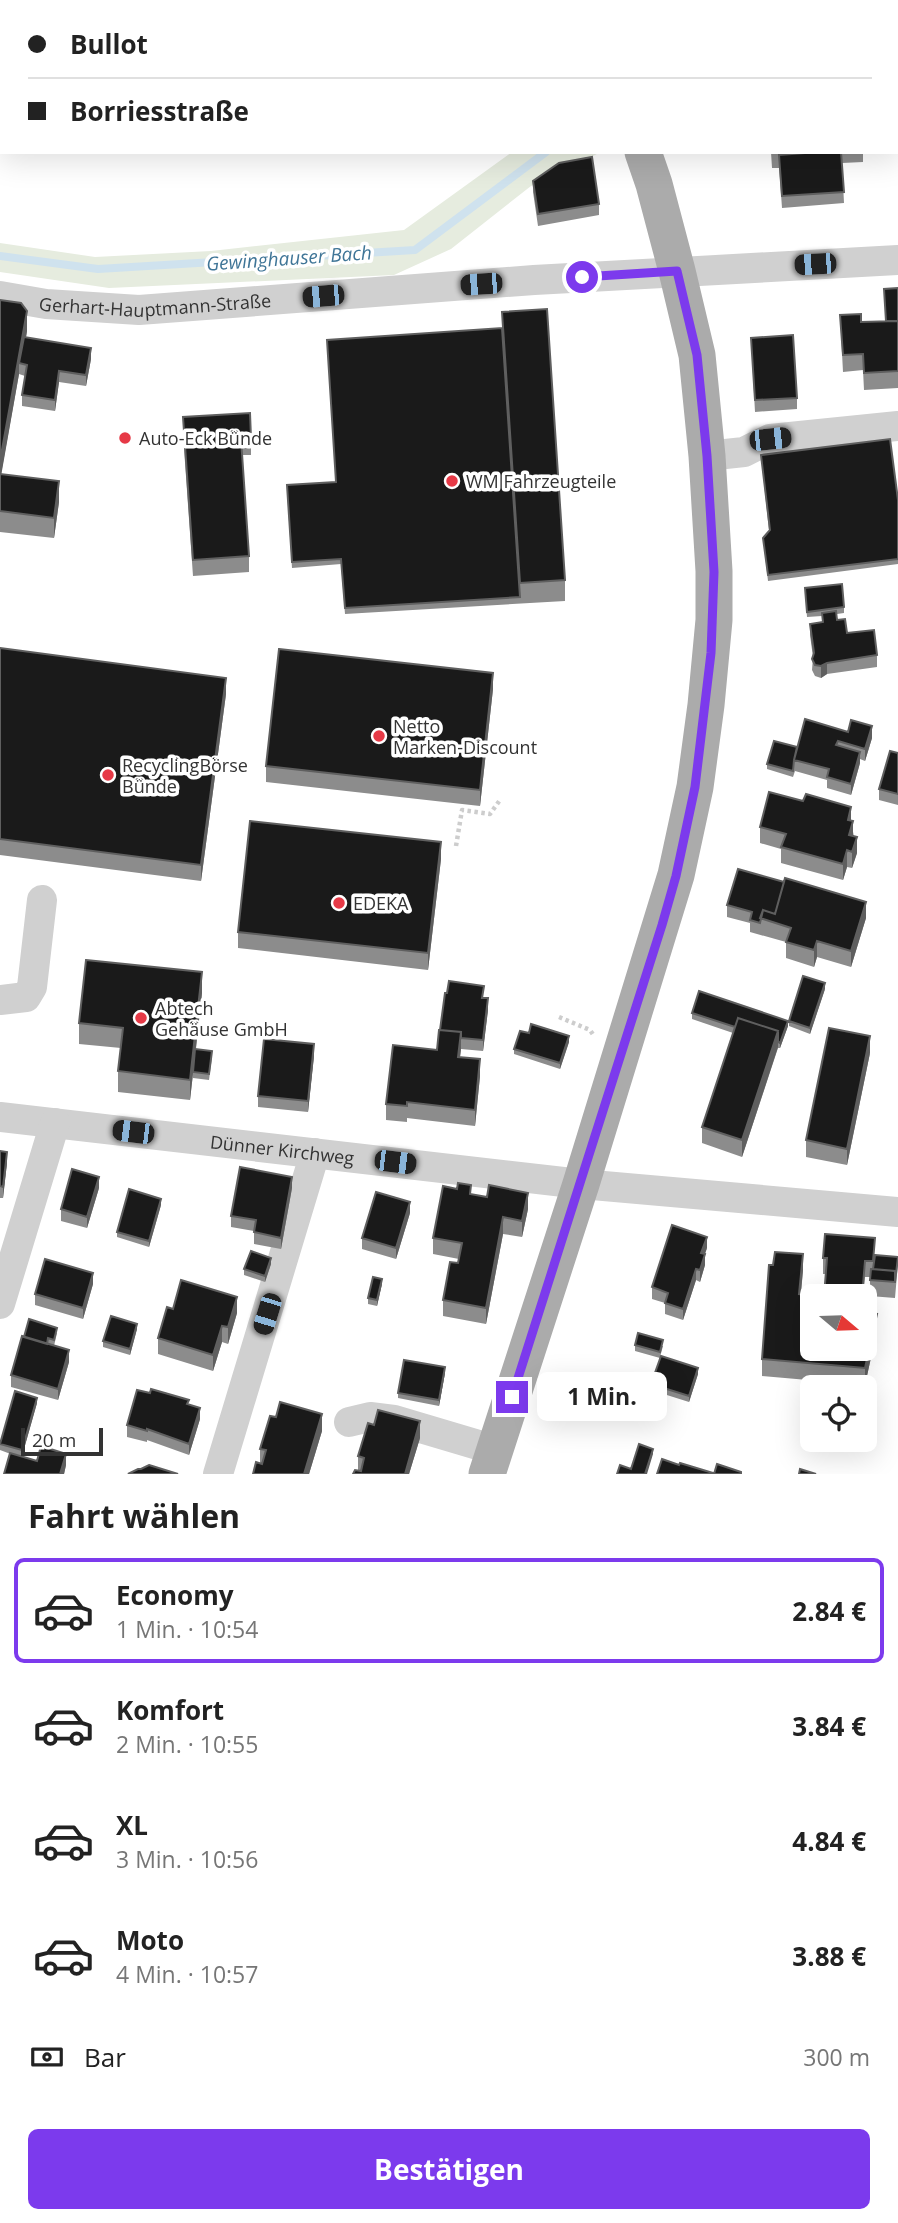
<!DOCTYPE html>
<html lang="de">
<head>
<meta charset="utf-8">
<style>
	:root { --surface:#fff; --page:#f6f6f6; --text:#222; --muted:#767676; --line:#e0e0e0; --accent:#7c3aed }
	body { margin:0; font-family:"Open Sans",sans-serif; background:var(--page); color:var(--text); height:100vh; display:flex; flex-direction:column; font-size:26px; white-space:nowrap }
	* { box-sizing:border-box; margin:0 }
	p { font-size:23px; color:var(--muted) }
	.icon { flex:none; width:38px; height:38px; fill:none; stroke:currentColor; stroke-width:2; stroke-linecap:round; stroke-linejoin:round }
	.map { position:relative; height:1474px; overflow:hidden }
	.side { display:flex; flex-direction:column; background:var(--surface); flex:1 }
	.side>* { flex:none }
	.banner { position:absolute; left:0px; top:0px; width:900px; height:154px; box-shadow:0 7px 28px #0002; display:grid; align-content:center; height:154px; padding:0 28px; background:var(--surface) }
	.needle { width:46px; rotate:109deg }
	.fabs { position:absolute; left:800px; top:1284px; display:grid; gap:14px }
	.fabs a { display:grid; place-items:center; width:77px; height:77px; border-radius:10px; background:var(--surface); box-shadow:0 7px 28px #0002; font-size:35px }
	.scale { position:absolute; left:21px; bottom:18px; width:82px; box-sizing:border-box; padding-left:7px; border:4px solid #333; border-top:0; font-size:19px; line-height:24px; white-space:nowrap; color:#333; -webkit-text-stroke:5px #fff; paint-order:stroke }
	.end { position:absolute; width:32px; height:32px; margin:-16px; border:9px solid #7c3aed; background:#fff; box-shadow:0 0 0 4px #fff }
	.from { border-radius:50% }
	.bubble { position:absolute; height:49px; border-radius:10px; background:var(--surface); box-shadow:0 7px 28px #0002; font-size:23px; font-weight:700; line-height:49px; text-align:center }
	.car { position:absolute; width:21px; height:42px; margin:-21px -10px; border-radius:9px; box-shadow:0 0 5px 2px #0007; background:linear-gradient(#222 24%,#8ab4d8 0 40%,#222 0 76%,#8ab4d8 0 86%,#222 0) }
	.banner b { display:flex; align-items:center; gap:24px; height:66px; font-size:26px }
	.banner b+b { border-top:2px solid var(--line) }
	.banner i { width:18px; height:18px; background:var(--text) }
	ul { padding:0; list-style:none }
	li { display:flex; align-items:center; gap:21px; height:105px; margin:0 14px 10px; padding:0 14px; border:4px solid transparent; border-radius:10px }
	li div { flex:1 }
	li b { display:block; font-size:26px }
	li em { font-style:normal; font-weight:700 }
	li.active { border-color:var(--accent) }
	li>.icon { width:63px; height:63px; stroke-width:1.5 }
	h2 { padding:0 28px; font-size:32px; line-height:84px }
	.pay { display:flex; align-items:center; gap:18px; height:77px; padding:0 28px; font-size:26px }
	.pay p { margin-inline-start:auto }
	.cta { display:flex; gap:14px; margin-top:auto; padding:14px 28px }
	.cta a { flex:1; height:80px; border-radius:10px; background:var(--accent); color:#fff; font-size:28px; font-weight:700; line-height:80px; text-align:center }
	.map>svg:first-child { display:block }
</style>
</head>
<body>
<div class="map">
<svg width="898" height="1474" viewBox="0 0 898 1474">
	<rect width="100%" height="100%" fill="#fff"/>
	<path fill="#e6ecdf" d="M625 0H803L796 2H625Z
		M512 152H601L531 186 451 249 394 275 109 288 0 272V243L95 257 211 251 404 230Z"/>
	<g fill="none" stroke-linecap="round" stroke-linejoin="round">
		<path stroke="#cfe2ee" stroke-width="8" d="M775 2 782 0
			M0 256 98 269 415 250 546 152"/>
		<path stroke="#cdcdcd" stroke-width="4.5" stroke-dasharray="3.5 3.5" stroke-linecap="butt" d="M456 846 462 810 490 814 500 800
			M559 1017 590 1030 594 1036"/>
		<g stroke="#d0d0d0" stroke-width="30">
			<path id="s1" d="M0 296 46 304 139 310 534 280 898 260"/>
			<path d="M707 456 744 452 770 439 898 426"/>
			<path d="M0 1000 26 997 32 987 42 900"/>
			<path id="s2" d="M0 1117 581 1184 898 1212"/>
			<path d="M0 1304 55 1123"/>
			<path d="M349 1422 370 1417 394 1420 495 1450"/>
			<path d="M218 1474 315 1153"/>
		</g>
		<path stroke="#ababab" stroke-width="37" d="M591 0V2
			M487 1474 581 1184 676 875 695 787 706 705 714 620V571L707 456 697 355 677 271 654 184 643 152"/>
	</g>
	<path fill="#8c8c8c" d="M771 152H863V162L842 163 844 203 782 208 779 166V168H772Z
		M533 181 599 204V215L538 226 533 192Z
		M898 288V388L864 390 863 370 843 372 840 315 861 322 886 321Z
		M0 300 27 331 26 338 91 359 86 386 59 382 55 411 22 406V395L25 376 19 374 1 474 59 502 54 538 0 532Z
		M502 312 565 580V601L345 614 341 564 292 568 287 491 336 482 502 328Z
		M751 338 797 398V409L755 412Z
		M183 417 251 438V455H242L249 556V572L193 576 183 434Z
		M761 455 898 500V564L768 581 763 538 769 531Z
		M805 588 844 607V613L837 614V620L847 633 877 655V667L827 674 821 678 815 676 812 670 813 657 810 635V624L822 622V616L807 617Z
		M0 648 226 694 201 881 0 855Z
		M493 689 480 806 266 782V766Z
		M848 732 872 738 865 761 860 759V763L851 795 827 788V780L795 771 793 777 767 769V764L797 747Z
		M898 753V805L879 800V789Z
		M851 821 857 853 852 868 847 867 843 880 781 863V849L760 843V827Z
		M441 859 428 970 238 948V932Z
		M727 905 866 918 851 967 817 957 814 967 786 958V942L750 932V923L727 917Z
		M825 989 810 1034 789 1026V1021Z
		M202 993 196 1049 212 1057 209 1080 193 1078V1074L190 1100 118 1092V1071L121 1048 79 1044V1023Z
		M484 998 488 1010 483 1051 461 1049 460 1057 480 1076 475 1126 407 1118V1122L386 1120V1104L437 1050Z
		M692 1013 788 1026 780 1048H778L742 1157 702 1143V1127L733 1033 692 1019Z
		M529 1033 569 1042 560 1069 514 1054V1049Z
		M870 1053 847 1165 806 1157V1140Z
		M314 1056 308 1112 258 1107V1096Z
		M0 1151 7 1163 3 1198H0Z
		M99 1188 87 1228 61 1221V1209Z
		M292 1188 281 1249 254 1244V1231L231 1227V1216Z
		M471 1194 528 1209 522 1237 503 1234 486 1324 443 1316V1300L459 1259 433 1254V1238Z
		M161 1205 149 1247 117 1237V1232Z
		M410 1213 396 1259 362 1249V1238Z
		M707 1248 705 1254V1265L700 1282 696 1280 683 1320 665 1314V1303L652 1299V1287Z
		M875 1255 898 1263 895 1298 870 1296V1277H865L863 1297H812L877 1330 865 1385 762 1376V1359L773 1265 803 1270 801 1294 824 1297 826 1274H823V1258Z
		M271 1264 265 1282 244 1275V1269Z
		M93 1284 83 1319 35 1305V1294Z
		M382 1284 377 1306 368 1304V1298Z
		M173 1309 237 1313 228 1344 222 1342 213 1371 158 1354V1338Z
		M137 1329 130 1355 103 1347V1341Z
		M57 1333 54 1346 69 1362 58 1400 11 1387V1375L22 1336Z
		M635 1345 663 1346 660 1357 698 1374 689 1402 651 1390V1384L660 1358 635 1351Z
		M445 1373 439 1406 398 1398V1393Z
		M37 1403 22 1456 37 1461 66 1465 64 1474 0 1450V1441Z
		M189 1405 200 1419 189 1455 147 1440V1442L127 1437V1425Z
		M276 1417 322 1431 309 1474 260 1463V1449Z
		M420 1438 409 1474H353L358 1471V1456Z"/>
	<path fill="#5f5f5f" d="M27 311V331L21 364 19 363V374L0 482V461Z
		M91 348V359L86 386V375Z
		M59 371V382L55 411V400Z
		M59 481V502L54 538V518Z
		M827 663V674L821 678V666Z
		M493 673V689L480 806V790Z
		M226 678V694L201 881V865Z
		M872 726V738L865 761V749Z
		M860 752V763L851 795V784Z
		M851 807V823L848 820Z
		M853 821V838L849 835Z
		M857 837V853L852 868V852Z
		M441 842V859L428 970V953Z
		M847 850V867L843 880V864Z
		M866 902V918L851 967V951Z
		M817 941V957L814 967V950Z
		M202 972V993L190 1100V1080Z
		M825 983V989L810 1034V1028Z
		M488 998V1010L483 1051V1040Z
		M788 1021V1026L780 1048V1043Z
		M778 1031V1047L742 1157V1140Z
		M461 1032V1049L458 1073V1057Z
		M569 1036V1042L560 1069V1063Z
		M870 1036V1053L847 1165V1149Z
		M314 1044V1056L308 1112V1101Z
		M480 1059V1076L475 1126V1110Z
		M7 1152V1163L3 1198V1187Z
		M99 1177V1188L87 1228V1217Z
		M292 1177V1188L281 1249V1238Z
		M528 1193V1209L522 1237V1221Z
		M161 1199V1205L149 1247V1241Z
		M410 1202V1213L396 1259V1248Z
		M503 1217V1234L486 1324V1308Z
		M707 1237V1248L701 1264V1253Z
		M705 1254V1265L700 1282V1270Z
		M803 1254V1270L799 1311V1294Z
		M271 1258V1264L265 1282V1276Z
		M696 1269V1280L683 1320V1309Z
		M93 1273V1284L83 1319V1308Z
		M382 1279V1284L377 1306V1300Z
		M237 1297V1313L228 1344V1327Z
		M877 1314V1330L865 1385V1368Z
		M137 1324V1329L130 1355V1349Z
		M222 1326V1342L213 1371V1355Z
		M69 1350V1362L58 1400V1389Z
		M445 1367V1373L439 1406V1400Z
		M698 1368V1374L689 1402V1396Z
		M37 1398V1403L22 1456V1450Z
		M200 1408V1419L189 1455V1444Z
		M322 1414V1431L309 1474H304Z
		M420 1421V1438L409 1474H405Z
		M653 1449V1454L647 1474H645Z
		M66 1454V1465L64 1474H60Z"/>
	<path fill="#1a1a1a" stroke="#5f5f5f" stroke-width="2" d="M898 0V33V2H879Z
		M818 152H841L844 192 782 196 779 155Z
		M592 157 599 204 538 214 533 181 559 163Z
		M898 288V321H886L884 289Z
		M0 300 21 303 27 311 0 461Z
		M547 309 565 580 520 583 502 312Z
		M861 314V322L898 321V371L864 373 863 354 843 355 840 315Z
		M502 328 520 597 345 608 341 559 292 562 287 485 336 482 327 340Z
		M793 335 797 398 755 400 751 338Z
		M24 337 91 348 86 375 59 371 55 400 22 395 27 365 19 363Z
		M250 413 251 438 241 439 249 556 193 560 183 417Z
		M890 439 898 500V559L768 575 763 538 770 530 761 455Z
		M0 474 59 481 54 518 0 511Z
		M842 584 844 607 807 612 805 588Z
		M836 611 837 620 845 619 847 633 874 630 877 655 827 663 821 666 815 665 812 659 814 653 810 624 823 622 822 613Z
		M0 648 226 678 201 865 0 839Z
		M279 649 493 673 480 790 266 766Z
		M805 719 848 732 851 720 872 726 865 749 838 741 836 745 860 752 851 784 827 777 829 769 794 760Z
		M774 741 797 747 794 760 793 771 767 764Z
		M890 751 898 753V794L879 789Z
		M769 792 803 801 806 794 851 807 848 820 853 821 849 835 857 837 852 852 847 850 843 864 781 847 786 834 760 827Z
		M250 821 441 842 428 953 238 932Z
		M738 869 784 882 775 914 763 910 760 923 750 920 752 912 727 905Z
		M785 878 866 902 851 951 817 941 814 950 786 942 791 928 760 918 763 910 775 914Z
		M86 960 202 972 190 1080 118 1071 123 1028 79 1023Z
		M803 976 825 983 810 1028 789 1021Z
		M449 981 484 986 482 998H488L483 1040 461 1038V1032L440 1030 445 993H447Z
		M699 991 788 1021 780 1043 778 1042V1031L738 1018 735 1027 692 1013Z
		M738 1018 778 1031 742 1140 702 1127Z
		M531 1024 569 1036 560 1063 514 1049 520 1031 529 1033Z
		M829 1028 870 1036 847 1149 806 1140Z
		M439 1030 461 1032 458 1057 480 1059 475 1110 407 1102V1106L386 1104 393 1045 437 1050Z
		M264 1039 314 1044 308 1101 258 1096Z
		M195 1049 212 1051 209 1074 193 1072Z
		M0 1151 7 1152 3 1187 0 1186Z
		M240 1167 292 1177 281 1238 254 1232 256 1220 231 1216Z
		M72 1169 99 1177 87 1217 61 1209Z
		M458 1183 471 1185 470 1194 487 1197 489 1185 528 1193 522 1221 503 1217 486 1308 443 1300 450 1262 458 1263 462 1243 433 1238 443 1186 457 1189Z
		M129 1189 161 1199 149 1241 117 1232Z
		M376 1192 410 1202 396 1248 362 1238Z
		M672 1225 707 1237 701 1253 705 1254 700 1270 696 1269 683 1309 665 1303 668 1293 652 1287Z
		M825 1234 875 1238 873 1261H865L862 1297H812V1349H864V1313L877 1314 865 1368 762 1359 769 1265H773L775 1252 803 1254 799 1294 824 1297 827 1258H823Z
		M251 1251 271 1258 265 1276 244 1269Z
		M875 1255 898 1257 895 1282V1271L873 1269Z
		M45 1259 93 1273 83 1308 35 1294Z
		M871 1269 895 1271V1282L870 1280Z
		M373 1277 382 1279 377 1300 368 1298Z
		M181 1280 237 1297 228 1327 222 1326 213 1355 158 1338 167 1307 173 1309Z
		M111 1316 137 1324 130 1349 103 1341Z
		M29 1319 57 1328 54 1340 48 1338 47 1344 24 1337Z
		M638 1333 663 1340 660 1352 635 1345Z
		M22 1336 69 1350 58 1389 11 1375Z
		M661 1356 698 1368 689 1396 651 1384Z
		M404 1360 445 1367 439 1400 398 1393Z
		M151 1389 189 1400 187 1404 200 1408 189 1444 147 1429V1431L127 1425 137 1390 150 1393Z
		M15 1391 37 1398 22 1450 0 1444Z
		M280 1402 322 1414 304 1474H253L256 1462 262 1464 266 1450 260 1449 270 1416 276 1417Z
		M378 1410 420 1421 405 1474H353L355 1470 361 1471 364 1458 358 1456 368 1423 374 1425Z
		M639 1444 653 1449 645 1474H617L620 1465 631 1469Z
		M41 1446 66 1454 60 1474H4L10 1453 37 1461Z
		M662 1459 679 1465 680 1463 713 1473 712 1474H657Z
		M717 1464 741 1472V1474H714Z
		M149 1465 178 1474H128L138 1469H141Z
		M800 1469 816 1474H799Z"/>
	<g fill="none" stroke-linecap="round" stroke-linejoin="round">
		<path stroke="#7c3aed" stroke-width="9" d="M512 1397 662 925 676 876 695 787 711 653 714 572 707 456 697 355 677 271 582 277"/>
	</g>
	<g fill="#e63946" stroke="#fff" stroke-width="2.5">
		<circle cx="125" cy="438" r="7"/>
		<circle cx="452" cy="481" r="7"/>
		<circle cx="379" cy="736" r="7"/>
		<circle cx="108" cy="775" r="7"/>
		<circle cx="339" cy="903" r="7"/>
		<circle cx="141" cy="1018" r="7"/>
	</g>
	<g text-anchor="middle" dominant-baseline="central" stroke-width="7" stroke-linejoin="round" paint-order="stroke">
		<g font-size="18" fill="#333" stroke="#fff">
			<text stroke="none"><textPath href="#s1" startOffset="156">Gerhart-Hauptmann-Straße</textPath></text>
			<text stroke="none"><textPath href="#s2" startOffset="284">Dünner Kirchweg</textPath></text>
		</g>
		<g font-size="18" fill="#333" stroke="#fff" text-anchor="start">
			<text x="139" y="438">Auto-Eck Bünde</text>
			<text x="466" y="481">WM Fahrzeugteile</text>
			<text x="393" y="726">Netto<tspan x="393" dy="21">Marken-Discount</tspan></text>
			<text x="122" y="765">RecyclingBörse<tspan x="122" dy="21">Bünde</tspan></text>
			<text x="353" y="903">EDEKA</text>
			<text x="155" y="1008">Abtech<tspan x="155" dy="21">Gehäuse GmbH</tspan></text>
		</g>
		<g font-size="19" font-style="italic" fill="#3f7597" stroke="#fff">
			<text transform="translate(289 258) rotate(-4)">Gewinghauser Bach</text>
		</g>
	</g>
</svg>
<div class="fabs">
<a><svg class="needle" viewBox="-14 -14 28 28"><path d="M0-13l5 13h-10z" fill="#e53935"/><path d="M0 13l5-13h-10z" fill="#767676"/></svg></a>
<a><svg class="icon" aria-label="locate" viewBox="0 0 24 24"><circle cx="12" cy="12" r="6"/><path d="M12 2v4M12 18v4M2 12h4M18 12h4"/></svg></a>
</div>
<div class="scale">20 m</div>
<i class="end from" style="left:582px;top:277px"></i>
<i class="end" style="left:512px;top:1397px"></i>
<div class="bubble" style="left:537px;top:1372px;width:130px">1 Min.</div>
<i class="car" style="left:815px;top:264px;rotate:267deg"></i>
<i class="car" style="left:481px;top:284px;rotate:266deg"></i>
<i class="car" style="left:323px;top:296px;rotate:265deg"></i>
<i class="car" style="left:770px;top:439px;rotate:84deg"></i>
<i class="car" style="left:133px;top:1132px;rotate:277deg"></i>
<i class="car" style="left:395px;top:1162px;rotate:97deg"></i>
<i class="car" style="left:267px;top:1314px;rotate:197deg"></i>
<div class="banner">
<b><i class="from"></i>Bullot</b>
<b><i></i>Borriesstraße</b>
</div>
</div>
<section class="side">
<h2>Fahrt wählen</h2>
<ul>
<li class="active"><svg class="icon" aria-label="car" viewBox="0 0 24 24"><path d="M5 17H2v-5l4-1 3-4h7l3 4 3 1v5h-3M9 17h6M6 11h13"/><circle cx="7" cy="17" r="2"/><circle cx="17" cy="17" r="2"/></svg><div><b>Economy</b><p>1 Min. · 10:54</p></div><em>2.84 €</em></li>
<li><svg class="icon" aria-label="car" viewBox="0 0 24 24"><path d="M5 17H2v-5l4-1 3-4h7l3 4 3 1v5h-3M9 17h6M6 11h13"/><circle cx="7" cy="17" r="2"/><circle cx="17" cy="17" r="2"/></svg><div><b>Komfort</b><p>2 Min. · 10:55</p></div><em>3.84 €</em></li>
<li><svg class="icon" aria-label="car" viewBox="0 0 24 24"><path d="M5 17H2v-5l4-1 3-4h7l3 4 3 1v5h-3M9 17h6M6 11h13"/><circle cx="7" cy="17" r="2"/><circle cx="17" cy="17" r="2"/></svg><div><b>XL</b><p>3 Min. · 10:56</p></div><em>4.84 €</em></li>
<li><svg class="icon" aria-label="car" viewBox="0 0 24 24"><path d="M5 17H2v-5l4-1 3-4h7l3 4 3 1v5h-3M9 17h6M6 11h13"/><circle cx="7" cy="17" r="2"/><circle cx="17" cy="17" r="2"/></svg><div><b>Moto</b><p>4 Min. · 10:57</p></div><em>3.88 €</em></li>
</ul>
<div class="pay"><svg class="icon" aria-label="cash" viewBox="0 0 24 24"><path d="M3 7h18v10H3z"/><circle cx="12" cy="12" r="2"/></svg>Bar<p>300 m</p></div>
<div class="cta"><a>Bestätigen</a></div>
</section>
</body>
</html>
